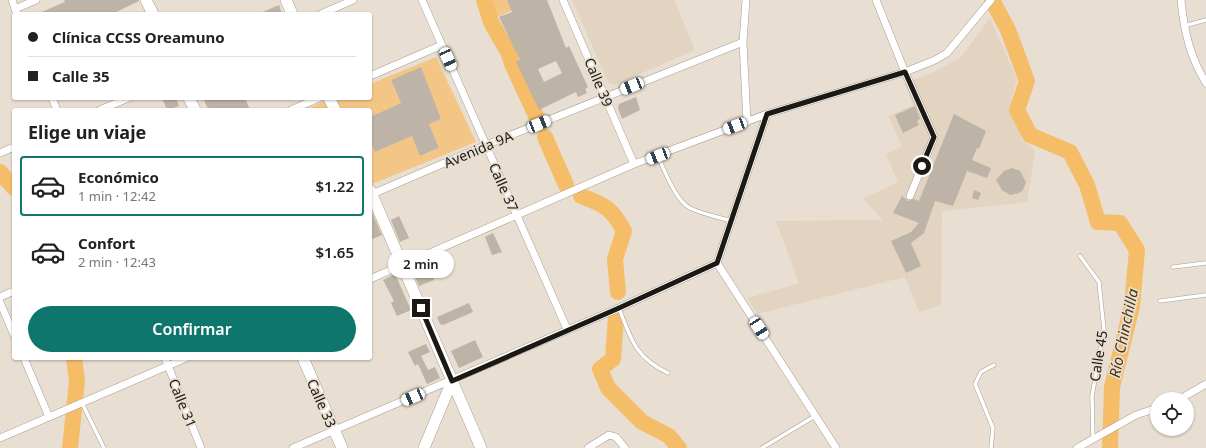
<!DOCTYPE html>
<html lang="es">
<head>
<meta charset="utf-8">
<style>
	:root { --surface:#fff; --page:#f2f2f2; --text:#222; --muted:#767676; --line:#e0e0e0; --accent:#0f766e }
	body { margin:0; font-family:"Noto Sans",sans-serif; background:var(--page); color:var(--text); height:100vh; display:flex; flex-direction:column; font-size:15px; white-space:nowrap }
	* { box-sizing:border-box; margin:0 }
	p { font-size:13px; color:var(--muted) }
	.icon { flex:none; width:22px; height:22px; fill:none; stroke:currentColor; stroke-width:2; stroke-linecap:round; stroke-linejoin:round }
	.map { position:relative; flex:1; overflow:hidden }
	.sheet { position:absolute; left:12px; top:108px; width:360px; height:252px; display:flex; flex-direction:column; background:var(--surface); border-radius:4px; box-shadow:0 1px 3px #0004 }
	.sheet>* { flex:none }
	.guide { position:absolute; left:12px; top:12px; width:360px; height:88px; border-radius:4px; box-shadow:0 1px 3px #0004; display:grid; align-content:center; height:88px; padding:0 16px; background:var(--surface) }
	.fabs { position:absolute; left:1150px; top:392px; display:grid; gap:8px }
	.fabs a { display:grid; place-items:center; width:44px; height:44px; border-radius:50%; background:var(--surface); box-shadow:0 1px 3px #0004; font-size:20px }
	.end { position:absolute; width:18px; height:18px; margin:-9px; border:5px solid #1c1914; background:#fff; box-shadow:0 0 0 2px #fff }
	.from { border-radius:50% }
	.bubble { position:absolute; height:28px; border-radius:14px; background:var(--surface); box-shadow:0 1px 3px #0004; font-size:13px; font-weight:600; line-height:28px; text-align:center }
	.car { position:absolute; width:12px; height:24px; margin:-12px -6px; border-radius:5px; box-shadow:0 0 3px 1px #0007; background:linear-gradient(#fff 24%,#345 0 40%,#fff 0 76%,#345 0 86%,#fff 0) }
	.guide b { display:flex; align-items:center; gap:14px; height:38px; font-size:15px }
	.guide b+b { border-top:1px solid var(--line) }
	.guide i { width:10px; height:10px; background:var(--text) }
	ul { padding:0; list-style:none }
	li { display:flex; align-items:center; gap:12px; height:60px; margin:0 8px 6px; padding:0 8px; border:2px solid transparent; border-radius:4px }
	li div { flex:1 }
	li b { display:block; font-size:15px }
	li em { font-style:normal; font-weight:600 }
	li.active { border-color:var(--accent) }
	li>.icon { width:36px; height:36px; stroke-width:1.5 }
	h2 { padding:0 16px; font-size:18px; line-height:48px }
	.button { display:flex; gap:8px; margin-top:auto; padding:8px 16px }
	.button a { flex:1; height:46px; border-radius:24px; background:var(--accent); color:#fff; font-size:16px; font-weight:600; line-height:46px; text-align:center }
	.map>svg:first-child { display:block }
</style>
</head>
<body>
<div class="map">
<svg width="1206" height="448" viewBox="0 0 1206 448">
	<rect width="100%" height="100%" fill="#e8ded1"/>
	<path fill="#e2d4c0" d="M572 0H674L695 50 614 85 608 82Z
		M990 18 1017 80 1010 103 1014 121 1023 140 1035 151 1027 202 942 211 941 305 919 312 905 277 757 314 748 298 799 283 776 221 883 220 863 199 898 182 886 154 902 146 888 116 913 105 904 83 936 71 962 56Z"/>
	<path fill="#f4c686" d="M490 0H535L497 17Z
		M436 57 476 142 372 184 370 178V140L375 152 412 136 421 156 439 148 429 124 441 119 430 93 420 97 418 90 428 86 421 68 391 80 399 99 416 92 417 96 370 117V110H341L336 98H370V84Z
		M325 101 329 110H305Z"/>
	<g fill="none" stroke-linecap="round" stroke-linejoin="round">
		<path stroke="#f6bd69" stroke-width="16" d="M484 0 491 22 508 52 513 66 536 116
			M992 0 1008 30 1027 81 1017 110 1030 135 1070 152 1087 185 1098 222 1120 223 1137 250 1132 306 1112 387 1110 448
			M545 137 566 185
			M0 172 14 188
			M581 196C606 206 611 207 624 231L615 259 618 292
			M616 317 613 359 600 369 608 388 642 422 669 436 679 448
			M70 448 77 381 74 358"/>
	</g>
	<path fill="#bdb3a6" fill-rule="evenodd" d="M64 0H139V1L112 14H37L65 2Z
		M507 0H547L566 48 569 46 588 87 585 89 587 93 578 97 576 92 539 110 516 62 520 60 499 17 512 12ZM556 61 562 73 544 82 538 69Z
		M279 5 282 14H258Z
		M421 67 441 119 429 124 439 148 420 156 412 136 375 152 370 140V117L401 103 391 80Z
		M636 97 640 110 622 119 618 108 619 104Z
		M162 98H176L179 106 167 110Z
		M203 98H245L250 110H213L207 107Z
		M915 106 920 119 917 121 919 125 903 133 895 115Z
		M954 114 986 131 979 149 977 148 972 160 991 168 987 178 967 171 953 206 935 201 924 233 911 243 921 266 906 273 891 241 911 232 919 223 893 213 902 196 908 201 914 199 919 201Z
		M1012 168 1020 171 1026 182 1023 190 1019 193 1010 195 1002 190 996 180 1004 171Z
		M974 190 981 193 978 200 972 198Z
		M370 208 382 235 370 240Z
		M399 216 409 238 400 242 391 220Z
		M493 233 502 252 492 255 485 237Z
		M435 257 441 271 432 275 434 280 419 286 411 267Z
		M395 274 411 310 397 316 391 303 394 301 383 280Z
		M469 303 473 312 443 325 440 324 437 317Z
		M475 340 483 357 459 368 451 351Z
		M426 344 430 352 421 356 428 370 435 367 440 378 427 384 418 364 415 366 408 352Z"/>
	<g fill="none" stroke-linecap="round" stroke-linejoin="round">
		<defs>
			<path id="lane" d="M1184 26 1206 20
				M658 156C664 170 676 201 690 208 702 214 718 217 731 221
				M1080 256 1099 282 1104 330 1092 396 1093 439
				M1173 267 1206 263
				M1160 301 1206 295
				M619 308C631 340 636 358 668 373
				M82 403 104 448
				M762 448 815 416
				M991 448 993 428 975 384 981 372 994 365"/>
			<path id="street" d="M12 0 17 14
				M422 0 567 329
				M563 0 634 164
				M746 0 743 42 747 122
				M876 0 905 72 934 137 910 196
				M1181 0C1184 31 1190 57 1206 83
				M15 9 36 0
				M321 14 353 0
				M370 76 442 45
				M52 98 57 110
				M100 110 128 98
				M291 110 319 98
				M0 153 14 147
				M370 195 486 145 743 42
				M717 263 836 448
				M717 263 767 114
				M370 279 634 164 767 114 905 72 935 60 947 53 991 0
				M0 297 14 291
				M0 302 14 335
				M24 358 49 417
				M165 358 201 448
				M1180 399 1206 384
				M0 438 186 358
				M293 448 619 308 717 263
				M588 448 609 435 616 437 625 448
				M1077 448 1136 415 1157 408"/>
			<path id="secondary" d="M146 0 153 14
				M286 0 292 14
				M189 98 195 110
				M329 98 335 110
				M370 190 481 448
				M303 358 342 448
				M424 448 452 381"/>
		</defs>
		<use href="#lane" stroke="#a89e92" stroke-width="4.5"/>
		<use href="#street" stroke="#a89e92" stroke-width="8"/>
		<use href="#secondary" stroke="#a89e92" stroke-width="12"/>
		<use href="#lane" stroke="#fff" stroke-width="3.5"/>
		<use href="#street" stroke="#fff" stroke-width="7"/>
		<use href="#secondary" stroke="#fff" stroke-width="11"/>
	</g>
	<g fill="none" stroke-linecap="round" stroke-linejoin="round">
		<path stroke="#1c1914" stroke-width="5" d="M421 308 452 381 619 308 717 263 767 114 905 72 934 137 922 166"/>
	</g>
	<g text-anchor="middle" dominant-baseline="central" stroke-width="3.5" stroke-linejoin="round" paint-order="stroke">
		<g font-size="14" fill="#1c1914" stroke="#e8ded1">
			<text transform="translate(599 82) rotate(67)">Calle 39</text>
			<text transform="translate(478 149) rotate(-23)">Avenida 9A</text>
			<text transform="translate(504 187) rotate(66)">Calle 37</text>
			<text transform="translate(1098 356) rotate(-81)">Calle 45</text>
			<text transform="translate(183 403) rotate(68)">Calle 31</text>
			<text transform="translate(322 403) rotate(66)">Calle 33</text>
		</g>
		<g font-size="15" font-style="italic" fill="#49320d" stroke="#e8ded1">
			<text transform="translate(1123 333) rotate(-78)">Río Chinchilla</text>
		</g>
	</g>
</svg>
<div class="fabs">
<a><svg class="icon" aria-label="locate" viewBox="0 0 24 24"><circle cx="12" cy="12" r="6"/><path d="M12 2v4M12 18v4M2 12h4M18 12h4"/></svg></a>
</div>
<i class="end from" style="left:922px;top:166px"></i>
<i class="end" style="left:421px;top:308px"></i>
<div class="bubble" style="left:388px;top:250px;width:66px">2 min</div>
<i class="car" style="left:448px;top:59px;rotate:156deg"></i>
<i class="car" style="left:632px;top:86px;rotate:248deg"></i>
<i class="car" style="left:539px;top:124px;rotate:68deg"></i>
<i class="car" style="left:735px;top:126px;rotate:249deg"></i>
<i class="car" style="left:658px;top:156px;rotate:249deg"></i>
<i class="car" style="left:759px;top:328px;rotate:147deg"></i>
<i class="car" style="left:413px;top:397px;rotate:247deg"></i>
<div class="guide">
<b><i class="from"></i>Clínica CCSS Oreamuno</b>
<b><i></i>Calle 35</b>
</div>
<section class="sheet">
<h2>Elige un viaje</h2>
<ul>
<li class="active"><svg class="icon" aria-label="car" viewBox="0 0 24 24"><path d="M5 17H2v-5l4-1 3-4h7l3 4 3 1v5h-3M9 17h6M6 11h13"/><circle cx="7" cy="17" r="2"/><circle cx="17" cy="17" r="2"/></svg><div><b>Económico</b><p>1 min · 12:42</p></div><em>$1.22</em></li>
<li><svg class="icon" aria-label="car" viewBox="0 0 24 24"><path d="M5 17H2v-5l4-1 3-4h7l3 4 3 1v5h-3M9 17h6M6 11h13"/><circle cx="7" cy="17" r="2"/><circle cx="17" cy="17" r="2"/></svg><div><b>Confort</b><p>2 min · 12:43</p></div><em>$1.65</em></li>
</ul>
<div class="button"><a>Confirmar</a></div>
</section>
</div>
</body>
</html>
